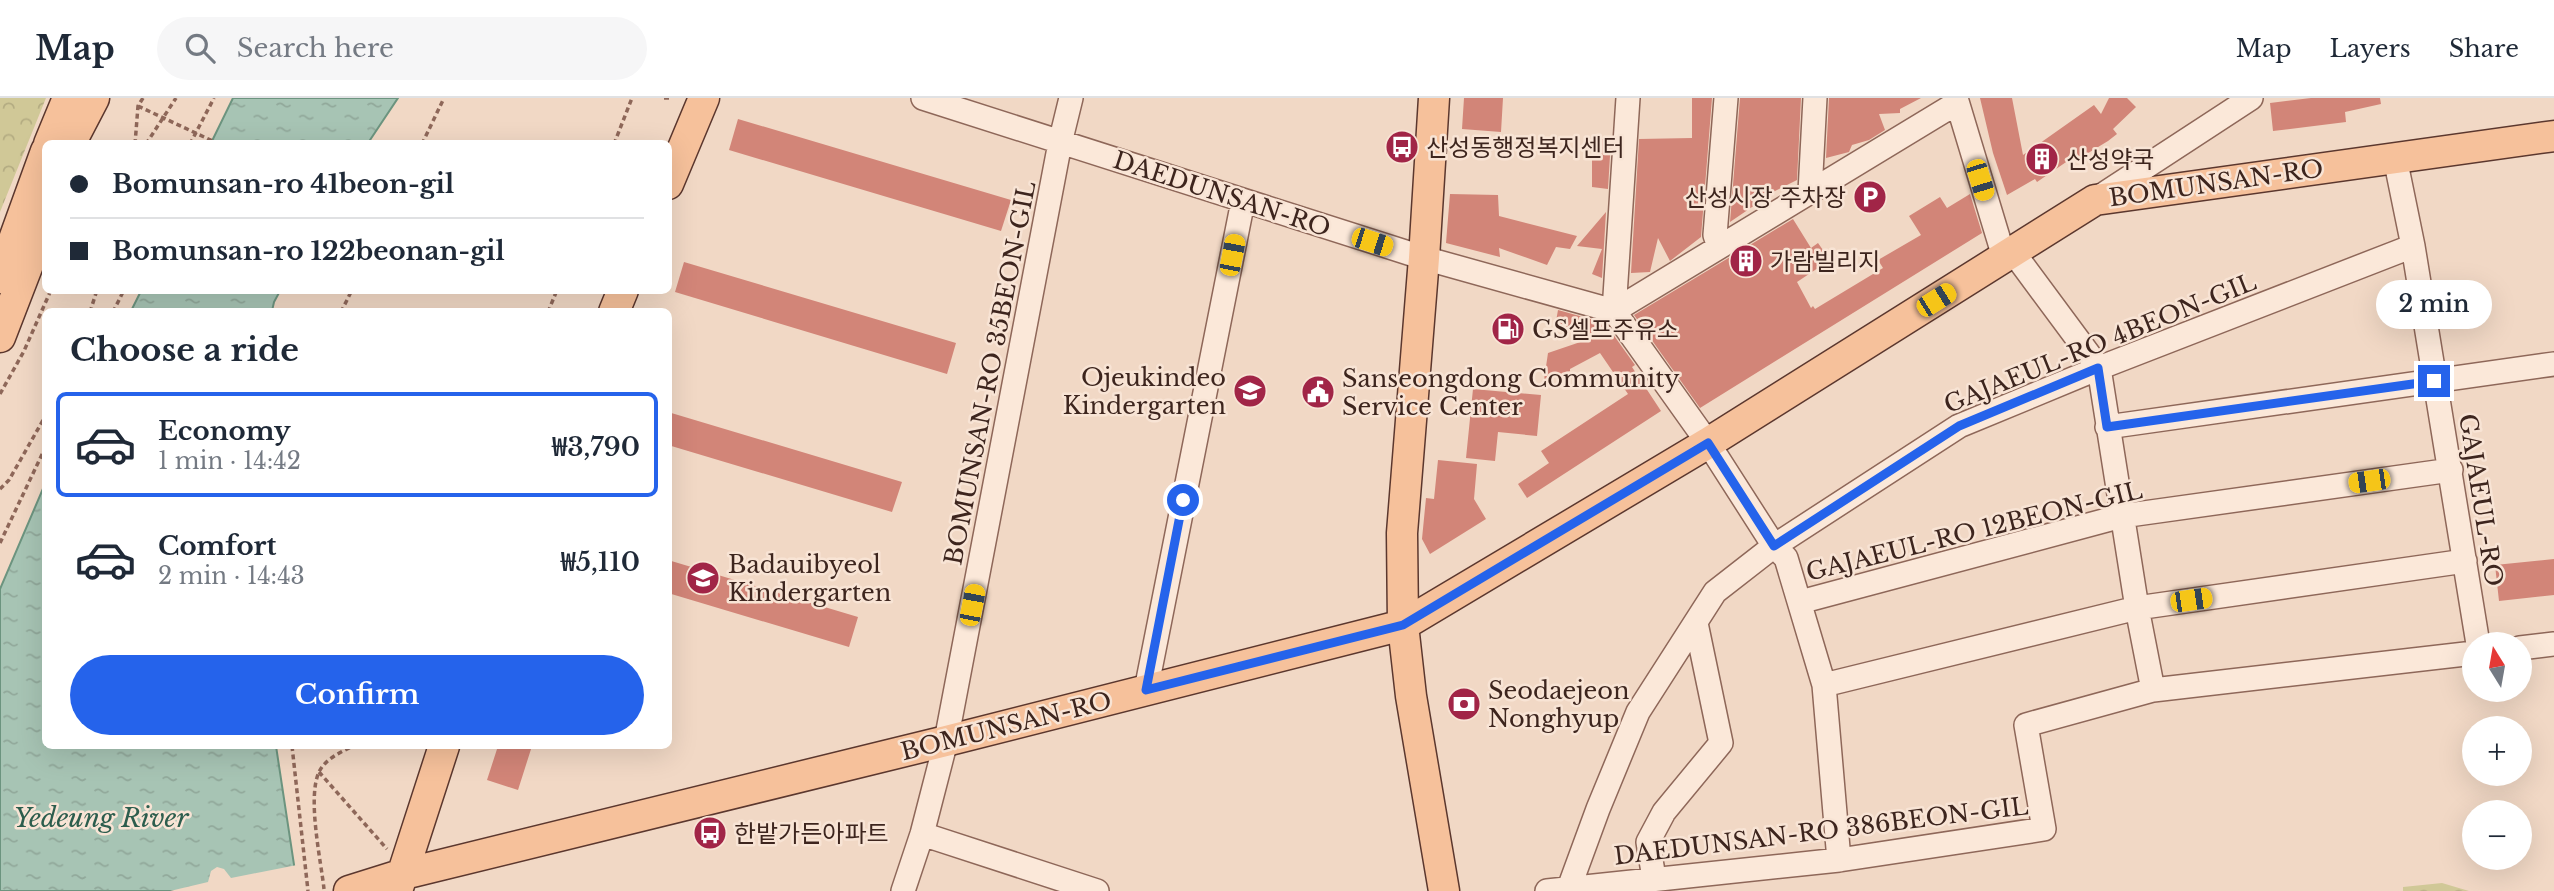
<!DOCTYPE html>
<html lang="en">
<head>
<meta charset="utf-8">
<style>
	:root { --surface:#fff; --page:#f6f6f7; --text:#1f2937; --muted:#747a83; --line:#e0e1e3; --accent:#2563eb }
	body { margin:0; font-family:"Libre Baskerville","Noto Sans KR",serif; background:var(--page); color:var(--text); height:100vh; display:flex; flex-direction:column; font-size:26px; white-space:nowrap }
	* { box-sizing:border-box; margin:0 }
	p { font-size:23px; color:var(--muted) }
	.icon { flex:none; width:38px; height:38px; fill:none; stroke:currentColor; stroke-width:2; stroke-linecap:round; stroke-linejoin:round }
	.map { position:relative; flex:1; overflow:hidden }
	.details { position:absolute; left:42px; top:210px; width:630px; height:441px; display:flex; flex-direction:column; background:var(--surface); border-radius:10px; box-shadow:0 7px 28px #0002 }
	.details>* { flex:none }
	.banner { position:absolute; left:42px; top:42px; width:630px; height:154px; border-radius:10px; box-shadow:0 7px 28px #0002; display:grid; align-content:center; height:154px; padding:0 28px; background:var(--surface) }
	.needle { width:46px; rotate:349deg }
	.tools { position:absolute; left:2462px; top:534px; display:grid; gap:14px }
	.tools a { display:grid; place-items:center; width:70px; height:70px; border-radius:50%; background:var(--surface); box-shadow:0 7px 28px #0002; font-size:35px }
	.end { position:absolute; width:32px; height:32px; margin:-16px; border:9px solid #2563eb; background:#fff; box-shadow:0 0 0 4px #fff }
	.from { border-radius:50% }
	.bubble { position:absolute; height:49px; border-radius:24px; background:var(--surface); box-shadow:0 7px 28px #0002; font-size:23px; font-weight:600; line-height:49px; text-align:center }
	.car { position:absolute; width:21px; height:42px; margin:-21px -10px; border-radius:9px; box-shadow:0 0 5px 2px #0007; background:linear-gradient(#f5c518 24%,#345 0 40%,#f5c518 0 76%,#345 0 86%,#f5c518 0) }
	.banner b { display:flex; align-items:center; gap:24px; height:66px; font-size:26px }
	.banner b+b { border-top:2px solid var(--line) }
	.banner i { width:18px; height:18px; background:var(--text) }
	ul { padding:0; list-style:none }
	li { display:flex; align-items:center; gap:21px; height:105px; margin:0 14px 10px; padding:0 14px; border:4px solid transparent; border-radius:10px }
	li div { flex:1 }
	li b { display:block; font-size:26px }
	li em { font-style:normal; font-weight:600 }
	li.active { border-color:var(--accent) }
	li>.icon { width:63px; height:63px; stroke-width:1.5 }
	h2 { padding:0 28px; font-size:32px; line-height:84px }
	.action { display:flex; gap:14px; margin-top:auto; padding:14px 28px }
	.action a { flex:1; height:80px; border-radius:42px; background:var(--accent); color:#fff; font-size:28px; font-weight:600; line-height:80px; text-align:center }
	header { display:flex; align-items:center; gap:42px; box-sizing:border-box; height:98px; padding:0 35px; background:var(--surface); border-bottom:2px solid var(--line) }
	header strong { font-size:33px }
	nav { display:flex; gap:38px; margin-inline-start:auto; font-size:24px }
	.search { width:490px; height:63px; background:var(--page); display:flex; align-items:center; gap:18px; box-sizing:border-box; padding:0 24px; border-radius:38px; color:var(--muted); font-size:26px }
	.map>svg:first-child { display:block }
</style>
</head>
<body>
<header>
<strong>Map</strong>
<div class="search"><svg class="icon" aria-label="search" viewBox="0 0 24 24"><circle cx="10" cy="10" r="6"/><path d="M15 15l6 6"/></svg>Search here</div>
<nav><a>Map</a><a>Layers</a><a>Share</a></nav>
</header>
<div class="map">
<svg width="2554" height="793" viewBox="0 0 2554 793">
	<defs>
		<pattern id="forest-crowns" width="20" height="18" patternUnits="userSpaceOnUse" patternTransform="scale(1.75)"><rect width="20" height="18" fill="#d0c897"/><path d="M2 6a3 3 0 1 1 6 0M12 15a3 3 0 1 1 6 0" fill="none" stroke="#b4ac82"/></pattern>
		<pattern id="water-ripples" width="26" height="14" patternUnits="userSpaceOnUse" patternTransform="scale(1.75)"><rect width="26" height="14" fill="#a7c4b4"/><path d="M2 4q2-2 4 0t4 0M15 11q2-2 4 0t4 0" fill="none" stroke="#91a89a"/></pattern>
	</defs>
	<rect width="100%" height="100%" fill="#f1d8c5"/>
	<path fill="url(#forest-crowns)" d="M0 0H46L0 114Z
		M2442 785 2469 793H2403V789Z"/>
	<path fill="url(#water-ripples)" stroke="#6c947f" stroke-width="2" d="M233 0H398L368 45H211Z
		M141 193V192L280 193 274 204 272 213H131Z
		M45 386 46 648H276L298 793H0V491Z"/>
	<path fill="#f1d8c5" d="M297 767 301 793H170L208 784 211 773 217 769 224 771 231 780Z"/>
	<path fill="#d28578" d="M1464 0H1503L1501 34 1462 31Z
		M1692 0H1712L1701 139 1670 163 1658 140 1650 174 1631 175 1639 41 1692 40Z
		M1740 0H1801L1797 82 1755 103V107L1730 124Z
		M1829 0H1921L1900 11V15L1879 16 1885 32 1869 42 1852 47 1849 54 1826 60Z
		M1980 0H2012L2023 57 2094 7 2101 16 2109 0H2127L2136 9 2113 31 2117 36 2108 43 2075 63 2072 60 2037 84 2035 81 2007 97 1993 55Z
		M2311 0H2380L2381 6 2345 14 2346 24 2273 33 2270 5Z
		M738 21 1011 102 1001 133 729 52Z
		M1592 41H1611L1608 91 1592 89Z
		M1450 96 1498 97 1499 118 1577 138 1570 151 1556 149 1547 167 1499 150 1500 159 1446 145Z
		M1970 96 1982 135 1700 310 1634 217 1793 121 1811 150 1818 145 1830 162 1797 184 1811 210 1813 208 1815 211 1883 170 1878 162 1921 137 1909 118 1940 99 1947 110Z
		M1606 114 1602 180 1592 176 1602 151 1577 148Z
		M684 164 956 245 947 276 675 194Z
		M1558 212 1605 225 1635 267 1632 269 1661 313 1527 400 1518 386 1549 365 1541 353 1628 296 1600 255 1570 271V273L1544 282 1548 255 1598 238 1555 229Z
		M1473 291 1541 297 1537 338 1498 334 1495 363 1466 360Z
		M668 314 902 384 892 414 668 347Z
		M1438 362 1477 366 1474 401 1486 421 1430 456 1422 441 1426 400 1434 401Z
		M2554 461V497L2499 503 2495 467Z
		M668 462 858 519 849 549 668 495Z
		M498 648H532L518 692 487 682Z"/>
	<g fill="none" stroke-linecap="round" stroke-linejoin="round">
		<defs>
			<path id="minor" d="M923 0 1424 160 1614 213 1957 5
				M1628 0 1614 213 1708 345 1774 448 1786 460 1824 587 1839 762
				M1956 0 2004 159
				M2395 60 2413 148 2478 546
				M1810 94 1815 0
				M2098 100 2251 0
				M1719 149 1715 137 1726 0
				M2013 154 2099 270 2137 510 2153 592
				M2107 329 2554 266
				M1800 504 2122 418 2451 372
				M2520 550 2554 546
				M1824 587 2137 510 2465 463
				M1146 592 1243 103
				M922 736 1097 793
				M1654 780 1648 744 1664 714 1721 645 1696 525
				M1569 790 1598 711 1638 614 1715 494 1774 448 1959 328 2099 270 2413 148
				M903 793 922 736 946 643 1060 45 1071 0
				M1547 793 1839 762 2044 731 2026 627 2153 592 2474 555"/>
			<path id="major" d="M1434 0 1424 160 1402 435 1403 527 1411 598 1444 793
				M49 46 68 0
				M70 46 94 0
				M668 86 704 0
				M0 180 46 53
				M614 214 623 192
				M0 239 46 120
				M349 793 400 777 946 643 1403 527 1708 345 2095 102 2554 38
				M397 793 444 648"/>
		</defs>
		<use href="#minor" stroke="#8e6759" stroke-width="26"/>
		<use href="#major" stroke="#5b372e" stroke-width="33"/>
		<path stroke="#8e6759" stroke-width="3.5" stroke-dasharray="5 3.5" stroke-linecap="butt" d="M664 0H671
			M138 8 219 46
			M135 46 138 8 143 0
			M146 46 176 0
			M190 46 214 0
			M422 46 444 0
			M614 46 632 0
			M90 214 97 192
			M113 214 124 192
			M341 214 352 192
			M548 214 557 192
			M0 296 24 253 51 192
			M0 391 9 382 46 317
			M0 445 46 348
			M292 648 308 793
			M319 674 387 751
			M324 791C321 763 307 700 319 674 325 661 341 654 353 648"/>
		<use href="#minor" stroke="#fbe8d9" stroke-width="23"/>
		<use href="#major" stroke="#f6c19b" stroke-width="30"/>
	</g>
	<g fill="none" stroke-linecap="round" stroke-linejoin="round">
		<path stroke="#2563eb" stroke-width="9" d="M1183 402 1146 592 1403 527 1708 345 1774 448 1959 328 2098 270 2107 329 2434 283"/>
	</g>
	<defs>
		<symbol id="bus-disc" viewBox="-11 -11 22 22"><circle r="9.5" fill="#a12547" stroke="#f8e4d5"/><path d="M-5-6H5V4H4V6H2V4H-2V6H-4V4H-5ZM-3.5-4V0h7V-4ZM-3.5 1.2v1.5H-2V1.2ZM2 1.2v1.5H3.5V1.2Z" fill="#fff"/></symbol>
		<symbol id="building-disc" viewBox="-11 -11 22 22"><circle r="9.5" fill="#a12547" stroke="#f8e4d5"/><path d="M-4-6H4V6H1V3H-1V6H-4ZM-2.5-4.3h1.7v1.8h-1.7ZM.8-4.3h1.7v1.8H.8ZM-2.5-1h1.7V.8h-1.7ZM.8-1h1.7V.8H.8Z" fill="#fff"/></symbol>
		<symbol id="parking-disc" viewBox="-11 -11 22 22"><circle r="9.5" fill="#a12547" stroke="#f8e4d5"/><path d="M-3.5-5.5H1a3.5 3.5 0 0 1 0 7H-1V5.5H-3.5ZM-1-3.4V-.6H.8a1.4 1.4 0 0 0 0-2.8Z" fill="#fff"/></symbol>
		<symbol id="fuel-disc" viewBox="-11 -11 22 22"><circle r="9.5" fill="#a12547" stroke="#f8e4d5"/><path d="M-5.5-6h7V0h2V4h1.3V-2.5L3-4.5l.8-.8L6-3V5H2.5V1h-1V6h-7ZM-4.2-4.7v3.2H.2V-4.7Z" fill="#fff"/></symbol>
		<symbol id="school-disc" viewBox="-11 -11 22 22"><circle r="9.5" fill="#a12547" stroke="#f8e4d5"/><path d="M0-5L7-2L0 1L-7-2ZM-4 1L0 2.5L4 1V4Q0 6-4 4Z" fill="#fff"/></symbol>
		<symbol id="civic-disc" viewBox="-11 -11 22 22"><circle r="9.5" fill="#a12547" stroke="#f8e4d5"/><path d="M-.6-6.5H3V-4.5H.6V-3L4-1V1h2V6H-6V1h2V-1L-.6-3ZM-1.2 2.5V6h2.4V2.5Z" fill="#fff"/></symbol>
		<symbol id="bank-disc" viewBox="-11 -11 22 22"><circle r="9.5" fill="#a12547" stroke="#f8e4d5"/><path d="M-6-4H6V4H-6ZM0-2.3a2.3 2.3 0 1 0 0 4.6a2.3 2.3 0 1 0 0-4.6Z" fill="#fff"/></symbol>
	</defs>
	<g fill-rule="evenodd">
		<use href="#bus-disc" x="1383" y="30" width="38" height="38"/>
		<use href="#building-disc" x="2023" y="42" width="38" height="38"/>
		<use href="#parking-disc" x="1851" y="80" width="38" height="38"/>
		<use href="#building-disc" x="1727" y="144" width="38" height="38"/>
		<use href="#fuel-disc" x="1489" y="212" width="38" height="38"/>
		<use href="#school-disc" x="1231" y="274" width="38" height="38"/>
		<use href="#civic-disc" x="1299" y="275" width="38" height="38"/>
		<use href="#school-disc" x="684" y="461" width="38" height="38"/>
		<use href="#bank-disc" x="1445" y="587" width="38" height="38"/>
		<use href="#bus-disc" x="691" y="716" width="38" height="38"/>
	</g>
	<g text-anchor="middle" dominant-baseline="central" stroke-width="5" stroke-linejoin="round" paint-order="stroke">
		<g font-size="24" fill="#3d251e" stroke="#f8e4d5" text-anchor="start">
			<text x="1426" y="49">산성동행정복지센터</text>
			<text x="2066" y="61">산성약국</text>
			<text x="1846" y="99" text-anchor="end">산성시장 주차장</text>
			<text x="1770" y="163">가람빌리지</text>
			<text x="1532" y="231">GS셀프주유소</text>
			<text x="1226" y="279" text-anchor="end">Ojeukindeo<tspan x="1226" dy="28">Kindergarten</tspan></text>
			<text x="1342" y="280">Sanseongdong Community<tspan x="1342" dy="28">Service Center</tspan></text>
			<text x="728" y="466">Badauibyeol<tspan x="728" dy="28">Kindergarten</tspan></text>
			<text x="1488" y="592">Seodaejeon<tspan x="1488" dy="28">Nonghyup</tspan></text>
			<text x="734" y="735">한밭가든아파트</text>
		</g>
		<g font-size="24" fill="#3d251e" stroke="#f8e4d5">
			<text transform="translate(2216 85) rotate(-8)">BOMUNSAN-RO</text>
			<text transform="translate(1222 96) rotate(18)">DAEDUNSAN-RO</text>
			<text transform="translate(2100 245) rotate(-22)">GAJAEUL-RO 4BEON-GIL</text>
			<text transform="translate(990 275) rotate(-79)">BOMUNSAN-RO 35BEON-GIL</text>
			<text transform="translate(2481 402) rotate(81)">GAJAEUL-RO</text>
			<text transform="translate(1974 433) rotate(-14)">GAJAEUL-RO 12BEON-GIL</text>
			<text transform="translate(1006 628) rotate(-14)">BOMUNSAN-RO</text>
			<text transform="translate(1821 733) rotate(-7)">DAEDUNSAN-RO 386BEON-GIL</text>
		</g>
		<g font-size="26" font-style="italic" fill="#2c5d4d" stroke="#f8e4d5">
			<text x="101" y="720">Yedeung River</text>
		</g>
	</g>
</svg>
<div class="tools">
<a><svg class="needle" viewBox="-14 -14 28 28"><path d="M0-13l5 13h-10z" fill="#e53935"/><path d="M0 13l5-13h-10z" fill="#747a83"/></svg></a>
<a>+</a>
<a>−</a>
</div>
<i class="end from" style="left:1183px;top:402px"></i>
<i class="end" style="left:2434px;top:283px"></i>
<div class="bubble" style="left:2376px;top:182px;width:116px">2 min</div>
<i class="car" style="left:1980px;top:82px;rotate:163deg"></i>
<i class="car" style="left:1372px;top:144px;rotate:108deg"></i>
<i class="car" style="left:1232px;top:157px;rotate:11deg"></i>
<i class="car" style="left:1936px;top:202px;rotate:58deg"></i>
<i class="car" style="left:2369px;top:383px;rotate:262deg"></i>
<i class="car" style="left:2191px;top:502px;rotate:82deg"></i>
<i class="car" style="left:972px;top:507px;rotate:11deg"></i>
<div class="banner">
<b><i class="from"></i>Bomunsan-ro 41beon-gil</b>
<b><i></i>Bomunsan-ro 122beonan-gil</b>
</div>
<section class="details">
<h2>Choose a ride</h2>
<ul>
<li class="active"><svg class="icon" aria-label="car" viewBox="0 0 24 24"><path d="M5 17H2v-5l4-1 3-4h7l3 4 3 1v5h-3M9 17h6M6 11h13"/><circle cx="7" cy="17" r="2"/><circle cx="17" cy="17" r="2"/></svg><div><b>Economy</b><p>1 min · 14:42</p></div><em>₩3,790</em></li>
<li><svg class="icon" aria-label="car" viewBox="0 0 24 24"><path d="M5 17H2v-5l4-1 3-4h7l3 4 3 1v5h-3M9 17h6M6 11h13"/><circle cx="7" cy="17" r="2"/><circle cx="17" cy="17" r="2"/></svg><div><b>Comfort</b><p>2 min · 14:43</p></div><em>₩5,110</em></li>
</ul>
<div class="action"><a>Confirm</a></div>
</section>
</div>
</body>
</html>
